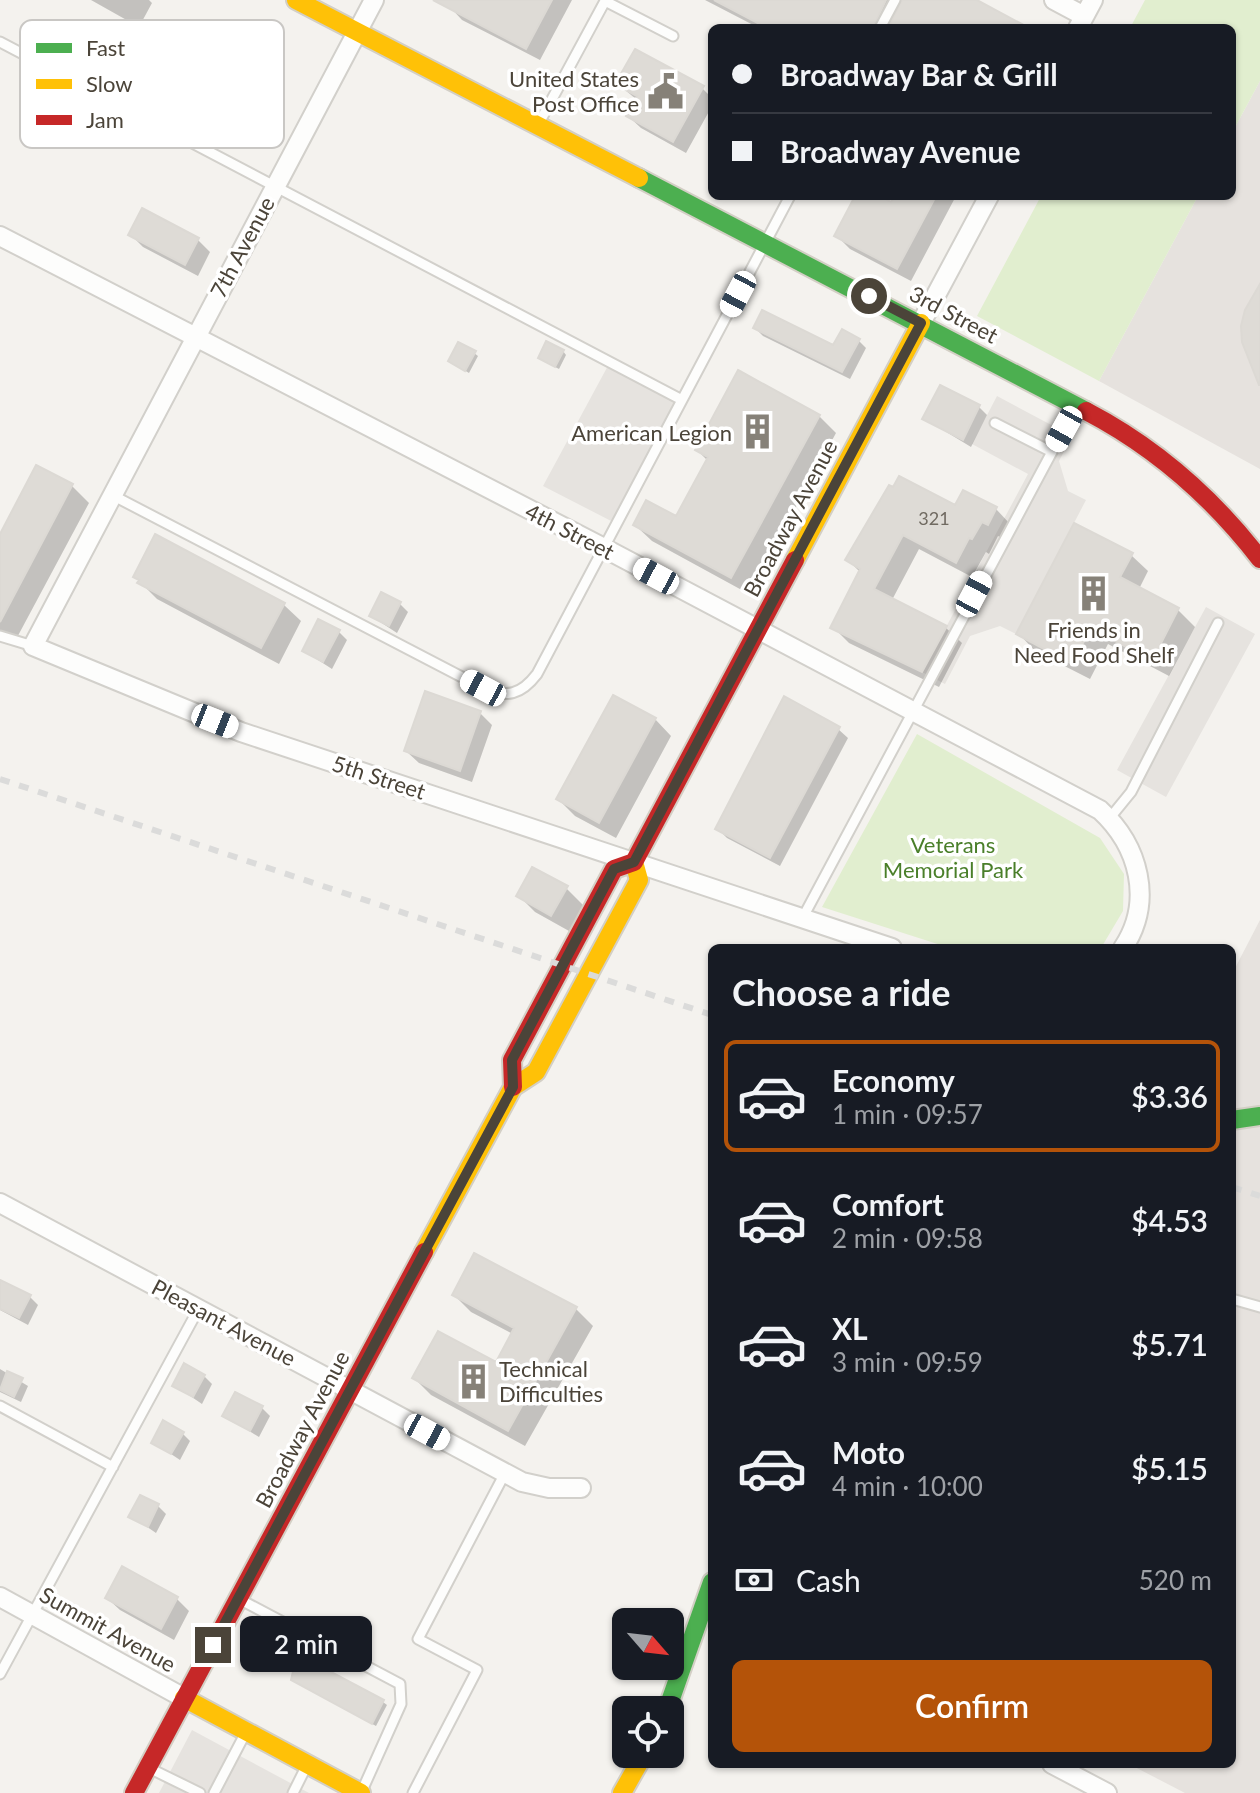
<!DOCTYPE html>
<html lang="en">
<head>
<meta charset="utf-8">
<style>
	:root { --surface:#171b24; --page:#242831; --text:#f1f3f6; --muted:#9ea1a6; --line:#363941; --accent:#b45309 }
	body { margin:0; font-family:Lato,sans-serif; background:var(--page); color:var(--text); height:100vh; display:flex; flex-direction:column; font-size:30px; white-space:nowrap }
	* { box-sizing:border-box; margin:0 }
	p { font-size:26px; color:var(--muted) }
	.icon { flex:none; width:44px; height:44px; fill:none; stroke:currentColor; stroke-width:2; stroke-linecap:round; stroke-linejoin:round }
	.map { position:relative; flex:1; overflow:hidden }
	.panel { position:absolute; left:708px; top:944px; width:528px; height:824px; display:flex; flex-direction:column; background:var(--surface); border-radius:12px; box-shadow:0 2px 6px #0004 }
	.panel>* { flex:none }
	.guide { position:absolute; left:708px; top:24px; width:528px; height:176px; border-radius:12px; box-shadow:0 2px 6px #0004; display:grid; align-content:center; height:176px; padding:0 24px; background:var(--surface) }
	.needle { width:52px; rotate:118deg }
	.buttons { position:absolute; left:612px; top:1608px; display:grid; gap:16px }
	.buttons a { display:grid; place-items:center; width:72px; height:72px; border-radius:12px; background:var(--surface); box-shadow:0 2px 6px #0004; font-size:40px }
	.end { position:absolute; width:36px; height:36px; margin:-18px; border:10px solid #4b4439; background:#fff; box-shadow:0 0 0 4px #fff }
	.from { border-radius:50% }
	.bubble { position:absolute; height:56px; border-radius:12px; background:var(--surface); box-shadow:0 2px 6px #0004; font-size:26px; font-weight:600; line-height:56px; text-align:center }
	.car { position:absolute; width:24px; height:48px; margin:-24px -12px; border-radius:10px; box-shadow:0 0 6px 2px #0007; background:linear-gradient(#fff 24%,#345 0 40%,#fff 0 76%,#345 0 86%,#fff 0) }
	.guide b { display:flex; align-items:center; gap:28px; height:76px; font-size:30px }
	.guide b+b { border-top:2px solid var(--line) }
	.guide i { width:20px; height:20px; background:var(--text) }
	ul { padding:0; list-style:none }
	li { display:flex; align-items:center; gap:24px; height:112px; margin:0 16px 12px; padding:0 8px; border:4px solid transparent; border-radius:12px }
	li div { flex:1 }
	li b { display:block; font-size:30px }
	li em { font-style:normal; font-weight:600 }
	li.selected { border-color:var(--accent) }
	li>.icon { width:72px; height:72px; stroke-width:1.5 }
	h2 { padding:0 24px; font-size:36px; line-height:96px }
	.pay { display:flex; align-items:center; gap:20px; height:88px; padding:0 24px; font-size:30px }
	.pay p { margin-inline-start:auto }
	.action { display:flex; gap:16px; margin-top:auto; padding:16px 24px }
	.action a { flex:1; height:92px; border-radius:12px; background:var(--accent); color:#fff; font-size:32px; font-weight:600; line-height:92px; text-align:center }
	.map>svg:first-child { display:block }
</style>
</head>
<body>
<div class="map">
<svg width="1260" height="1793" viewBox="0 0 1260 1793">
	<rect width="100%" height="100%" fill="#f4f2ee"/>
	<path fill="#e6e2de" d="M1260 81V469L1099 381 1198 196H1232V133Z
		M1260 920V1793H1185L1129 1764H1232V974Z"/>
	<path fill="#e1eecf" d="M1145 0H1260V81L1232 133V28H1130Z
		M1041 196H1198L1099 381 977 316Z
		M917 734 1100 838 1124 874 1123 911 1101 948H950L822 907Z"/>
	<path fill="#e6e3df" d="M610 362 682 400 617 524 543 486Z
		M997 396 1072 436 1059 461 1068 491 1086 500 1016 634 1000 626 970 636 945 684 922 672 1028 474 972 444Z
		M1206 607 1255 634 1166 797 1117 770Z
		M192 1730 309 1793H159Z"/>
	<path fill="#0003" d="M91 0H149L152 3 139 27Z
		M452 0H572L540 60 462 20 449 6Z
		M705 0H971L1025 28H759Z
		M618 84 702 88 712 98V106L686 153 641 128 628 116 637 100Z
		M857 196H876L892 205 897 196H956L911 281 850 249 836 235Z
		M130 234 198 240 210 252 198 276 143 247Z
		M755 328 834 348 858 340 866 348 850 379 763 336Z
		M563 351 566 355 559 369 544 361Z
		M474 353 478 356 469 373 454 364Z
		M941 388 979 407 987 415 971 447 925 419Z
		M819 416 836 433 749 594 652 541 635 525 677 519 708 461 697 450Z
		M72 486 89 503 13 645 0 638V538Z
		M956 508 996 509 1011 525 1004 539 998 536 989 554 986 552 972 577 919 549 892 600 946 628 962 643 939 687 849 643 833 627 861 573 848 560Z
		M1131 555 1148 571 1139 589 1178 610 1195 627 1169 676 1108 644 1090 679 1035 651 1019 634Z
		M135 577 284 605 301 621 279 664 157 599Z
		M400 604 408 612 397 633 371 616Z
		M339 632 347 640 332 669 304 651Z
		M479 712 492 725 472 782 419 763 406 751Z
		M655 719 671 736 616 838 575 816 558 799Z
		M838 729 848 738 780 866 727 838 718 829Z
		M566 888 583 905 569 931 535 912 518 895Z
		M0 1293 30 1297 38 1305 28 1325 0 1310Z
		M454 1295 576 1309 593 1326 525 1446 431 1395 414 1378 496 1365 513 1334 471 1312Z
		M0 1369 28 1386 21 1402 0 1392Z
		M204 1376 212 1384 202 1404 174 1385Z
		M262 1408 270 1416 259 1437 225 1416Z
		M182 1433 190 1441 180 1460 153 1442Z
		M158 1506 166 1514 156 1533 131 1516Z
		M107 1598 177 1599 189 1611 174 1640 120 1610Z
		M299 1657 383 1702 387 1705 376 1726 297 1683Z"/>
	<path fill="#dedbd6" stroke="#dcd9d4" stroke-width="2" d="M433 0H552L526 49Z
		M714 0H886L873 28H767Z
		M902 0H977L1029 28H888Z
		M635 49 704 86 673 142 626 116 637 96 615 84Z
		M855 196H880L891 202 895 196H936L897 269 834 236Z
		M142 208 199 238 185 265 128 235Z
		M1260 284V385H1259L1242 342 1241 326 1245 310Z
		M762 310 833 345 842 329 860 339 842 372 753 328Z
		M546 341 564 350 555 367 538 358Z
		M458 342 476 351 465 371 448 361Z
		M738 370 820 415 731 578 633 525 646 500 676 516 708 457 695 450Z
		M940 385 980 405 963 440 922 419Z
		M36 465 73 484 0 622V534Z
		M899 476 955 505 963 490 997 507 988 525 982 522 972 539 969 538 956 563 903 535 874 589 947 626 922 672 830 628 860 569 845 560 889 485 893 487Z
		M1074 523 1133 553 1120 577 1179 608 1152 661 1091 628 1072 664 1016 634Z
		M155 534 285 603 261 648 137 583 139 580 133 577Z
		M381 592 401 602 389 626 369 616Z
		M318 619 340 630 323 662 302 651Z
		M425 691 481 711 460 771 404 751Z
		M613 695 656 718 599 823 556 799Z
		M784 696 840 727 770 858 715 829Z
		M532 867 568 886 551 916 516 896Z
		M474 1253 577 1307 508 1431 412 1378 438 1331 496 1362 514 1328 452 1295Z
		M0 1280 31 1295 19 1318 0 1309Z
		M184 1363 205 1375 193 1397 172 1386Z
		M7 1371 23 1378 14 1397 0 1390Z
		M235 1392 263 1406 250 1431 222 1416Z
		M163 1420 184 1432 171 1454 151 1443Z
		M140 1495 159 1504 148 1527 128 1517Z
		M122 1566 178 1597 161 1629 105 1598Z
		M297 1654 384 1700 372 1724 291 1680Z"/>
	<g fill="none" stroke-linecap="round" stroke-linejoin="round">
		<defs>
			<path id="lane" d="M880 28 895 0
				M0 42 682 400
				M538 125 605 1 673 36
				M995 423 1052 452
				M112 495 483 688C507 698 521 695 537 674L790 196
				M0 636 33 646
				M1109 819 1131 792 1218 623
				M802 919 1076 407
				M1232 1299 1260 1307
				M0 1406 113 1467
				M239 1599 400 1684 401 1704 361 1793
				M0 1674 199 1308
				M149 1768 200 1793
				M214 1793 246 1732
				M293 1793 306 1767
				M413 1793 477 1670 418 1639 505 1473"/>
			<path id="street" d="M374 0 33 646 241 732 892 948
				M1054 0 1084 16
				M1078 28 1093 0
				M0 236 604 548 1100 810C1139 846 1154 901 1123 948
				M921 323 989 196
				M0 1203 522 1482 549 1488H581
				M0 1597 184 1698
				M1052 1764 1107 1793"/>
			<path id="fast" d="M639 178 1086 411
				M1232 1120 1260 1116
				M667 1710 712 1582"/>
			<path id="slow" d="M296 0 639 178
				M795 560 921 323
				M424 1252 513 1087 536 1072 639 880 634 862
				M184 1698 361 1793
				M622 1793 644 1754"/>
			<path id="jam" d="M1086 411C1155 447 1213 498 1260 559
				M513 1087 512 1060 614 869 634 862 795 560
				M134 1793 424 1252"/>
		</defs>
		<use href="#lane" stroke="#d2d0cb" stroke-width="13"/>
		<use href="#street" stroke="#d2d0cb" stroke-width="22"/>
		<use href="#fast" stroke="#d3cfc5" stroke-width="22"/>
		<use href="#slow" stroke="#d3cfc5" stroke-width="22"/>
		<use href="#jam" stroke="#d3cfc5" stroke-width="22"/>
		<use href="#lane" stroke="#fdfdfc" stroke-width="9"/>
		<use href="#street" stroke="#fdfdfc" stroke-width="18"/>
		<use href="#fast" stroke="#4caf50" stroke-width="18"/>
		<use href="#slow" stroke="#ffc107" stroke-width="18"/>
		<use href="#jam" stroke="#c62828" stroke-width="18"/>
		<path stroke="#dbdbda" stroke-width="6" stroke-dasharray="10 10" stroke-linecap="butt" d="M0 779 712 1015
			M1232 1187 1260 1196"/>
	</g>
	<g fill="none" stroke-linecap="round" stroke-linejoin="round">
		<path stroke="#4b4439" stroke-width="10" d="M213 1645 513 1087 512 1060 614 869 634 862 921 323 869 296"/>
	</g>
	<defs>
		<symbol id="civic-bare" viewBox="-9 -9 18 18"><path d="M-.6-6.5H3V-4.5H.6V-3L4-1V1h2V6H-6V1h2V-1L-.6-3ZM-1.2 2.5V6h2.4V2.5Z" fill="#868178" stroke="#fff" stroke-width="2.5" paint-order="stroke"/></symbol>
		<symbol id="building-bare" viewBox="-9 -9 18 18"><path d="M-4-6H4V6H1V3H-1V6H-4ZM-2.5-4.3h1.7v1.8h-1.7ZM.8-4.3h1.7v1.8H.8ZM-2.5-1h1.7V.8h-1.7ZM.8-1h1.7V.8H.8Z" fill="#868178" stroke="#fff" stroke-width="2.5" paint-order="stroke"/></symbol>
	</defs>
	<g fill-rule="evenodd">
		<use href="#civic-bare" x="640" y="66" width="51" height="51"/>
		<use href="#building-bare" x="732" y="406" width="51" height="51"/>
		<use href="#building-bare" x="1068" y="568" width="51" height="51"/>
		<use href="#building-bare" x="448" y="1356" width="51" height="51"/>
	</g>
	<g text-anchor="middle" dominant-baseline="central" stroke-width="7" stroke-linejoin="round" paint-order="stroke">
		<g font-size="18" fill="#706a61">
			<text x="934" y="518">321</text>
		</g>
		<g font-size="22" fill="#4b4439" stroke="#fff" text-anchor="end">
			<text x="639" y="78">United States<tspan x="639" dy="25">Post Office</tspan></text>
			<text x="732" y="432">American Legion</text>
			<text x="1094" y="629" text-anchor="middle">Friends in<tspan x="1094" dy="25">Need Food Shelf</tspan></text>
			<text x="499" y="1368" text-anchor="start">Technical<tspan x="499" dy="25">Difficulties</tspan></text>
		</g>
		<g font-size="22" fill="#4b4439" stroke="#fff">
			<text transform="translate(242 247) rotate(-62)">7th Avenue</text>
			<text transform="translate(954 314) rotate(28)">3rd Street</text>
			<text transform="translate(790 518) rotate(-62)">Broadway Avenue</text>
			<text transform="translate(570 531) rotate(27)">4th Street</text>
			<text transform="translate(379 777) rotate(18)">5th Street</text>
			<text transform="translate(224 1322) rotate(28)">Pleasant Avenue</text>
			<text transform="translate(302 1429) rotate(-62)">Broadway Avenue</text>
			<text transform="translate(108 1629) rotate(29)">Summit Avenue</text>
		</g>
		<g font-size="22" fill="#4a7f2a" stroke="#fff">
			<text x="953" y="844">Veterans<tspan x="953" dy="25">Memorial Park</tspan></text>
		</g>
	</g>
	<rect x="20" y="20" width="264" height="128" rx="12" fill="#fff" stroke="#c9c7c4" stroke-width="2"/>
	<rect x="36" y="43" width="36" height="10" fill="#4caf50"/>
	<rect x="36" y="79" width="36" height="10" fill="#ffc107"/>
	<rect x="36" y="115" width="36" height="10" fill="#c62828"/>
	<g font-size="22" fill="#4b4439">
		<text x="86" y="56">Fast</text>
		<text x="86" y="92">Slow</text>
		<text x="86" y="128">Jam</text>
	</g>
</svg>
<div class="buttons">
<a><svg class="needle" viewBox="-14 -14 28 28"><path d="M0-13l5 13h-10z" fill="#e53935"/><path d="M0 13l5-13h-10z" fill="#9ea1a6"/></svg></a>
<a><svg class="icon" aria-label="locate" viewBox="0 0 24 24"><circle cx="12" cy="12" r="6"/><path d="M12 2v4M12 18v4M2 12h4M18 12h4"/></svg></a>
</div>
<i class="end from" style="left:869px;top:296px"></i>
<i class="end" style="left:213px;top:1645px"></i>
<div class="bubble" style="left:240px;top:1616px;width:132px">2 min</div>
<i class="car" style="left:738px;top:294px;rotate:208deg"></i>
<i class="car" style="left:1064px;top:429px;rotate:209deg"></i>
<i class="car" style="left:656px;top:576px;rotate:298deg"></i>
<i class="car" style="left:974px;top:594px;rotate:28deg"></i>
<i class="car" style="left:483px;top:688px;rotate:298deg"></i>
<i class="car" style="left:215px;top:721px;rotate:112deg"></i>
<i class="car" style="left:427px;top:1432px;rotate:118deg"></i>
<div class="guide">
<b><i class="from"></i>Broadway Bar &amp; Grill</b>
<b><i></i>Broadway Avenue</b>
</div>
<section class="panel">
<h2>Choose a ride</h2>
<ul>
<li class="selected"><svg class="icon" aria-label="car" viewBox="0 0 24 24"><path d="M5 17H2v-5l4-1 3-4h7l3 4 3 1v5h-3M9 17h6M6 11h13"/><circle cx="7" cy="17" r="2"/><circle cx="17" cy="17" r="2"/></svg><div><b>Economy</b><p>1 min · 09:57</p></div><em>$3.36</em></li>
<li><svg class="icon" aria-label="car" viewBox="0 0 24 24"><path d="M5 17H2v-5l4-1 3-4h7l3 4 3 1v5h-3M9 17h6M6 11h13"/><circle cx="7" cy="17" r="2"/><circle cx="17" cy="17" r="2"/></svg><div><b>Comfort</b><p>2 min · 09:58</p></div><em>$4.53</em></li>
<li><svg class="icon" aria-label="car" viewBox="0 0 24 24"><path d="M5 17H2v-5l4-1 3-4h7l3 4 3 1v5h-3M9 17h6M6 11h13"/><circle cx="7" cy="17" r="2"/><circle cx="17" cy="17" r="2"/></svg><div><b>XL</b><p>3 min · 09:59</p></div><em>$5.71</em></li>
<li><svg class="icon" aria-label="car" viewBox="0 0 24 24"><path d="M5 17H2v-5l4-1 3-4h7l3 4 3 1v5h-3M9 17h6M6 11h13"/><circle cx="7" cy="17" r="2"/><circle cx="17" cy="17" r="2"/></svg><div><b>Moto</b><p>4 min · 10:00</p></div><em>$5.15</em></li>
</ul>
<div class="pay"><svg class="icon" aria-label="cash" viewBox="0 0 24 24"><path d="M3 7h18v10H3z"/><circle cx="12" cy="12" r="2"/></svg>Cash<p>520 m</p></div>
<div class="action"><a>Confirm</a></div>
</section>
</div>
</body>
</html>
